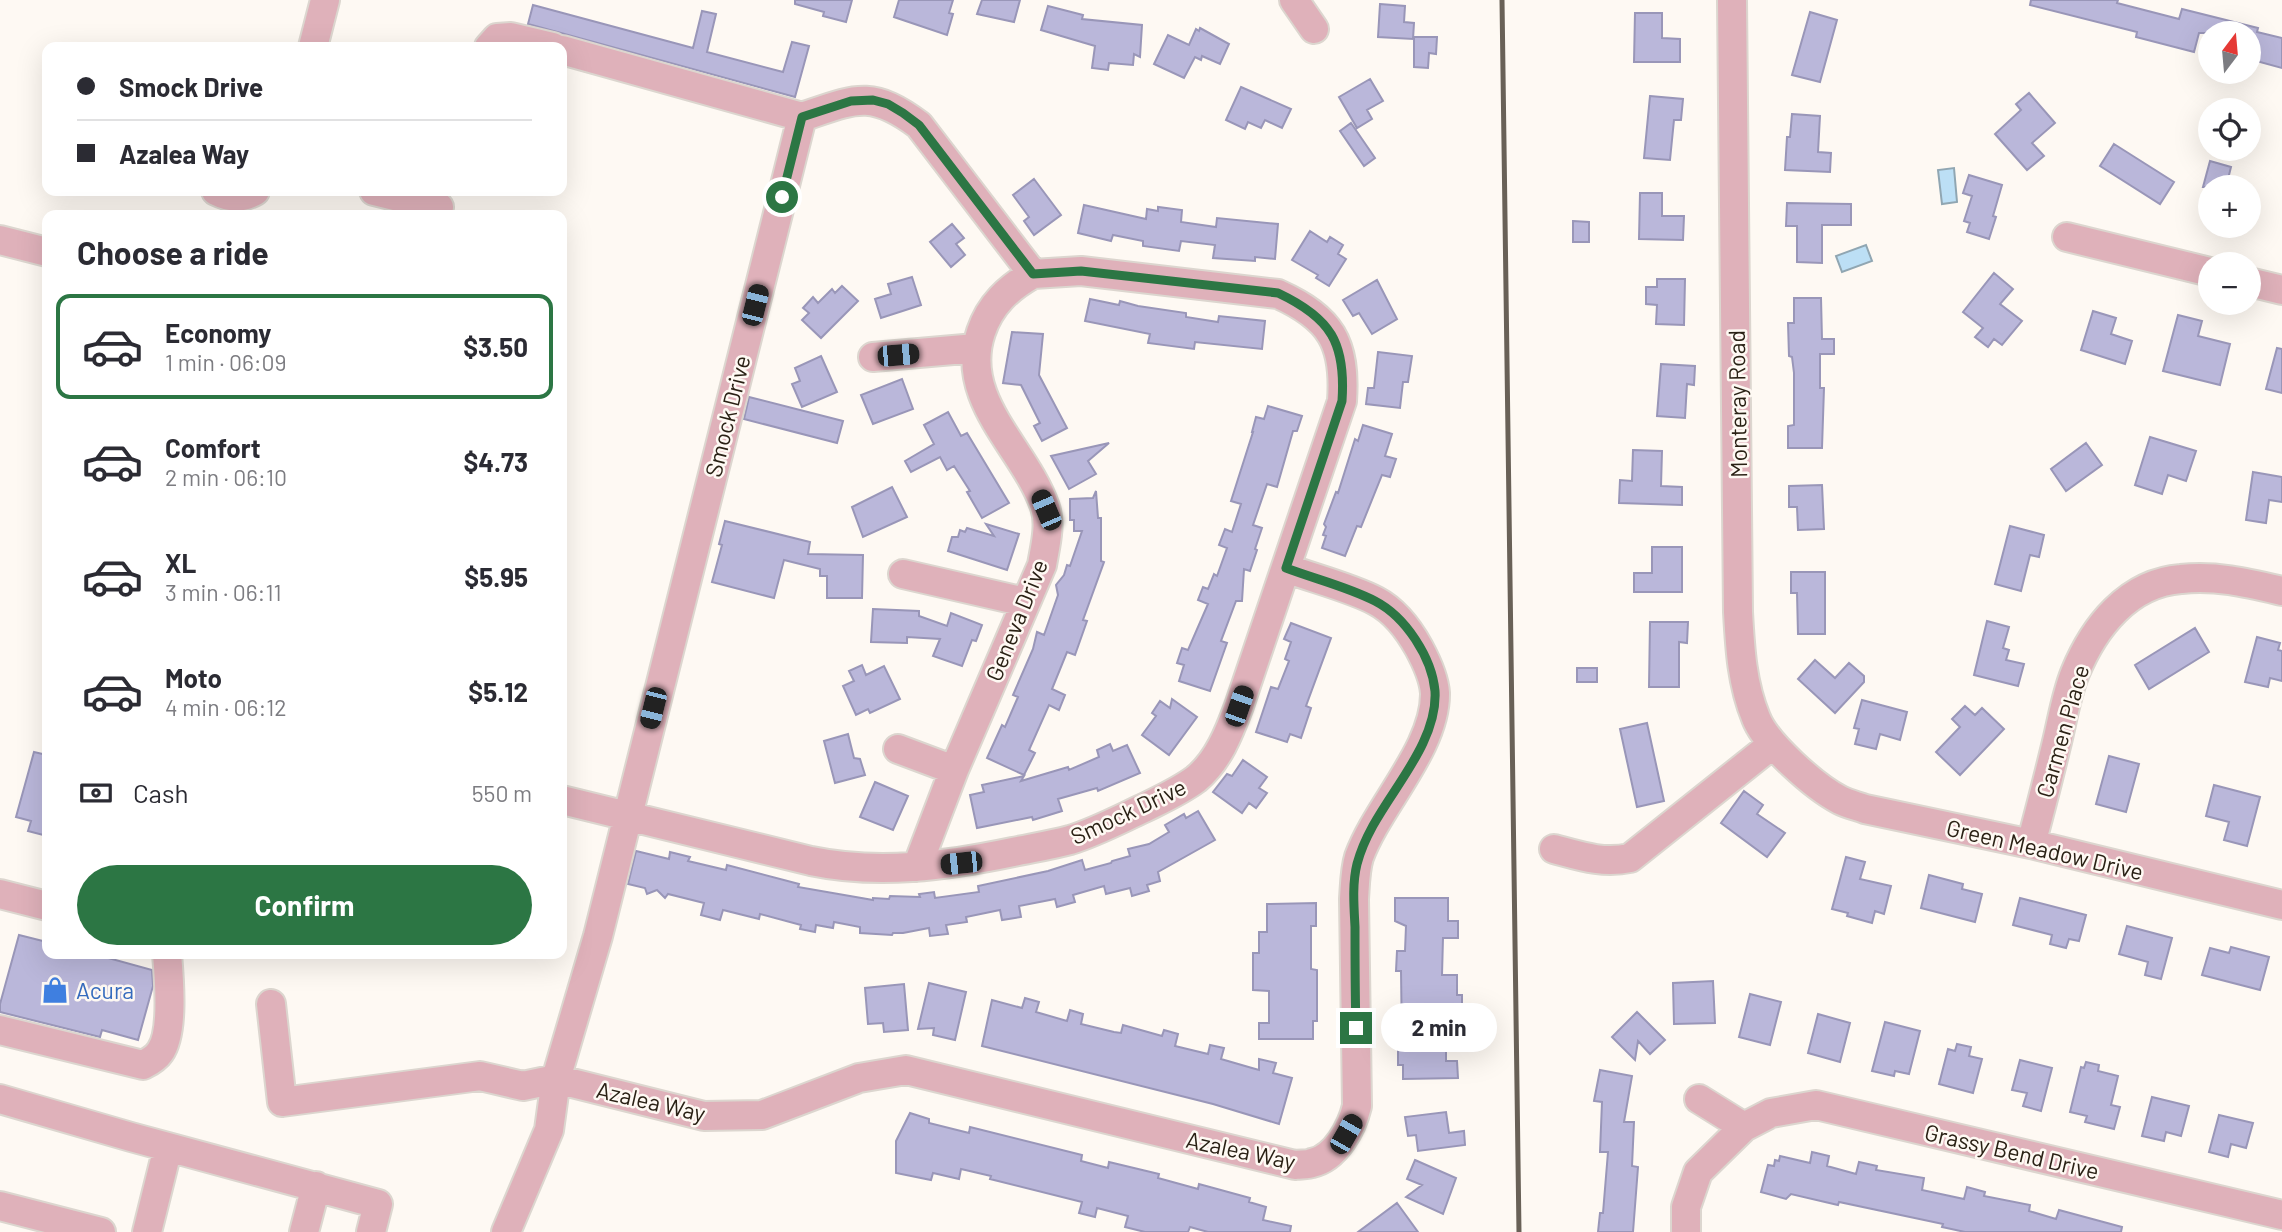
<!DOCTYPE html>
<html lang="en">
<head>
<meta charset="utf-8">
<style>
	:root { --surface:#fff; --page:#f7f7f7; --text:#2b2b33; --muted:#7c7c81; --line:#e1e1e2; --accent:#2c7644 }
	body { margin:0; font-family:Barlow,sans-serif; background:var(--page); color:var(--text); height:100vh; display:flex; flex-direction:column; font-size:26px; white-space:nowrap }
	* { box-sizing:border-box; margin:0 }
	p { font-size:23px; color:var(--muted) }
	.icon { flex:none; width:38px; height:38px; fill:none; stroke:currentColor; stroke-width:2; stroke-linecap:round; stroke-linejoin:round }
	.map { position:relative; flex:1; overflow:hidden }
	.sheet { position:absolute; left:42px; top:210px; width:525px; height:749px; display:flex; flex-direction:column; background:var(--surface); border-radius:14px; box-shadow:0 7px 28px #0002 }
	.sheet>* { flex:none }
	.banner { position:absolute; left:42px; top:42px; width:525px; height:154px; border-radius:14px; box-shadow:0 7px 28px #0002; display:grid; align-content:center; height:154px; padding:0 35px; background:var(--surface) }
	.needle { width:46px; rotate:16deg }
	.fabs { position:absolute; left:2198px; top:21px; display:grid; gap:14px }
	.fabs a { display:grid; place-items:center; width:63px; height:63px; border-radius:50%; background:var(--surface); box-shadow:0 7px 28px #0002; font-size:35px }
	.end { position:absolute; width:32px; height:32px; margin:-16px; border:9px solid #2c7644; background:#fff; box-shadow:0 0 0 4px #fff }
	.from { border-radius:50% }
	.bubble { position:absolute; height:49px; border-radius:24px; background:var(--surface); box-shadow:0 7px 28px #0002; font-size:23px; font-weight:700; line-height:49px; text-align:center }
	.car { position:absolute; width:21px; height:42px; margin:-21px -10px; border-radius:9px; box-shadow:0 0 5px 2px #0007; background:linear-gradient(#222 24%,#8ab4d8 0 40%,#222 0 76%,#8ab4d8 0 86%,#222 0) }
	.banner b { display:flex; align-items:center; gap:24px; height:66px; font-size:26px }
	.banner b+b { border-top:2px solid var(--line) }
	.banner i { width:18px; height:18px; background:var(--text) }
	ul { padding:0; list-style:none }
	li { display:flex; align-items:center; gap:21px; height:105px; margin:0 14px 10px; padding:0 21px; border:4px solid transparent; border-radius:14px }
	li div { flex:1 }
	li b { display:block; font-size:26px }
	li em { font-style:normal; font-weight:700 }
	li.on { border-color:var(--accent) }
	li>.icon { width:63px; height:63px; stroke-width:1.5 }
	h2 { padding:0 35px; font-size:32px; line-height:84px }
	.pay { display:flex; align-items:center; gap:18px; height:77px; padding:0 35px; font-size:26px }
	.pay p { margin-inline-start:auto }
	.button { display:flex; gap:14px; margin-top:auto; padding:14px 35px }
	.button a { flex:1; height:80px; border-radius:42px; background:var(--accent); color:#fff; font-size:28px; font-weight:700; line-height:80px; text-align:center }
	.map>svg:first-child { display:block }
</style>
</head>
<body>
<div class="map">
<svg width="2282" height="1232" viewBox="0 0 2282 1232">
	<rect width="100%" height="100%" fill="#fef9f3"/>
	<path fill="#bcdff5" stroke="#90a6b2" stroke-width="2" d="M1954 168 1957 202 1942 204 1938 170Z
		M1866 245 1872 261 1842 272 1836 256Z"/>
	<path fill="#bab7da" stroke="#9996b8" stroke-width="2" d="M795 0H852L846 22 823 16 824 12 795 4Z
		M899 0H953L949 13 953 14 947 35 894 17Z
		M982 0H1020L1014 22 977 14Z
		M2031 0H2118L2117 3 2179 19 2182 9 2258 28 2257 32 2282 38V68L2249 59V33H2199L2194 52 2136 37 2137 32 2030 5Z
		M1380 4 1405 6 1404 22 1414 23 1413 39 1378 37Z
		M533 5 693 48 702 11 716 14 707 52 783 72 792 42 809 46 795 97 528 24Z
		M1048 6 1083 15 1082 19 1142 25 1140 57 1134 54 1133 65 1109 63 1108 70 1092 68 1095 46 1041 30Z
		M1810 12 1837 20 1820 82 1792 75Z
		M1635 13H1662V38L1680 39V62H1634Z
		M1200 28 1229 44 1220 64 1202 56 1201 60 1195 57 1184 78 1154 64 1168 35 1189 45 1196 29 1199 31Z
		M1414 37H1437L1436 54 1429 53 1428 68 1414 67Z
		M1370 79 1383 101 1367 110 1372 119 1357 128 1339 97Z
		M1241 87 1291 109 1282 128 1265 120 1261 128 1248 122 1245 129 1226 120Z
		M2029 93 2055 123 2032 143 2044 156 2027 170 1995 134 2021 110 2016 104Z
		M1650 96 1683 99 1681 120H1674L1670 160 1644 158Z
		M1792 114 1820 116 1818 152 1831 153 1830 172 1785 170 1787 137H1790Z
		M1351 123 1375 158 1364 166 1340 131Z
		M2114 144 2174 182 2160 204 2100 166Z
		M2210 161 2231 167 2226 187H2203Z
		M1969 175 2002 185 1993 216 1996 217 1989 239 1967 232 1970 223 1964 221 1972 196 1963 193Z
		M1034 179 1061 215 1034 235 1024 221 1029 217 1013 195Z
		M1640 193H1662V216H1684L1683 240 1639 239Z
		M1787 203 1851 204V225H1822V263L1797 262V226H1786Z
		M1084 205 1146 219 1147 209 1158 211V207L1182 210 1181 222 1216 227 1217 218 1278 224 1275 259 1255 257V261L1213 258 1215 245 1181 241 1179 251 1143 246V241L1113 235 1111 241 1078 233Z
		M1573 221 1589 222V242H1573Z
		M952 224 964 238 956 244 965 255 951 267 930 242Z
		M1310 231 1327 242 1330 237 1343 245 1338 254 1346 259 1329 286 1316 278 1318 275 1292 260Z
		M1994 273 2013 289 2000 304 2022 321 2002 345 1994 339 1988 347 1975 337 1983 328 1963 312Z
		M912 277 921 305 881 318 875 299 891 294 888 284Z
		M1657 279H1685L1684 325 1656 324 1657 305 1646 304V287H1657Z
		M1377 280 1397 319 1372 334 1359 313 1353 316 1343 300Z
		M842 286 858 301 821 338 802 320 809 313 803 308 813 297 818 303 832 289 835 293Z
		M1794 298H1821L1822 339H1834V354H1820V388H1824L1822 448H1788V426L1794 425V373L1792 357 1789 356 1788 323H1794Z
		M1090 299 1119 305 1120 301 1138 306 1186 313V317L1218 322 1219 316 1265 321 1262 349 1195 342 1194 349 1148 343 1150 334 1085 321Z
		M2093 311 2116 318 2111 334 2132 341 2125 364 2081 350Z
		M2178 315 2202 321 2198 336 2230 344 2220 385 2163 371Z
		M1012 332 1043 334 1039 375 1067 428 1042 441 1034 426 1040 423 1021 385 1003 383Z
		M2277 348 2282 349V393L2266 389Z
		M1378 352 1412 356 1408 382H1403L1400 408 1366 404 1368 388H1374Z
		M821 356 837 392 802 407 792 384 800 381 795 368Z
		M1661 364 1695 366 1694 385 1687 384 1685 418 1657 416Z
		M902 379 913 409 873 424 861 395Z
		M749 397 843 421 837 443 744 419Z
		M1268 406 1302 416 1297 431H1293L1277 487 1267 484 1253 525 1262 528 1255 549 1257 550 1250 571 1244 569 1242 601H1236L1221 641 1227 643 1210 691 1179 681 1184 665 1177 663 1182 648 1188 650 1208 604 1198 600 1203 587 1208 589 1214 574 1217 576 1227 548 1219 545 1225 529 1232 532 1241 504 1231 501 1253 432H1252L1256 417 1264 419Z
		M948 412 961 436 967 433 1009 503 982 518 967 492 970 491 954 466 947 470 940 457 911 472 905 461 934 444 924 425Z
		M1363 425 1392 434 1385 456 1396 459 1390 477 1382 475 1361 527 1357 526 1345 556 1322 548 1326 536 1323 535 1326 527 1324 524 1336 492 1338 493 1355 439 1358 441Z
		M2150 437 2196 451 2186 481 2168 475 2162 494 2135 485Z
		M1109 443 1088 461 1096 474 1069 489 1051 456Z
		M2086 443 2102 465 2066 491 2051 469Z
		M1633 450 1662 451 1661 486 1682 487V505L1619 503 1620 480 1632 481Z
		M2253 472 2282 477V502L2269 500 2266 523 2246 520Z
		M1822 485 1824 529 1798 530 1797 507H1789V486Z
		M892 487 907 517 863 537 852 507Z
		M1096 491 1098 518H1101V561L1104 562 1083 620 1087 621 1075 655 1067 652 1052 689 1065 695 1059 710 1049 705 1029 750 1035 753 1024 775 987 758 1002 725 1005 727 1018 697 1013 695 1033 649 1037 632 1044 635 1058 595 1056 585 1064 575 1067 565 1070 566 1082 531H1074V520H1070V499L1093 498Z
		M725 521 810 542 808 554 863 555 862 598H827V576H820V569L784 560 774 598 712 582 722 545 719 544Z
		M986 524 1019 534 1007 570 948 551 952 537H958L960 530 965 532 967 528 994 536Z
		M2010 526 2044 535 2039 557 2030 555 2021 591 1995 584Z
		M1652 547H1682V592H1634V573H1652Z
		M1791 572H1825V634H1798L1797 593H1791Z
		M873 609 919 611V616L947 626 951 613 982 625 976 641 972 640 962 666 933 656 940 639 907 637V643L871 642Z
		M1987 621 2009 627 2003 648 2009 650 2006 660 2024 664 2018 686 1974 675Z
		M1650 622H1688L1687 643 1679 642V687H1649Z
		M1291 623 1331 638 1306 706 1311 708 1301 738 1290 734 1287 742 1256 732 1271 687 1278 689 1289 661 1285 659 1291 642 1284 639Z
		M2195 628 2209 652 2149 689 2135 665Z
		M2257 637 2280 643 2278 650 2282 651V681L2270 678 2268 687 2245 682Z
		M1815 660 1835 678 1849 663 1864 676V682L1835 713 1798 679Z
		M862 665 866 675 884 666 900 699 870 713 868 709 856 715 843 686 854 681 849 671Z
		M1577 668H1597V682H1577Z
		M1172 699 1197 717 1169 755 1142 735 1156 716 1152 713 1160 701 1170 708Z
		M1862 700 1907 712 1900 740 1880 734 1876 749 1855 744 1859 729 1854 728Z
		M1965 706 1975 715 1982 708 2004 729 1960 775 1936 752 1960 727 1952 719Z
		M1647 723 1664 801 1637 807 1620 729Z
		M848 734 854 758 860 759 865 775 835 783 824 741Z
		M1110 744 1113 751 1127 745 1140 773 1098 791 1097 788 1058 799 1062 811 1033 820 1032 817 977 828 970 795 984 792 982 785 1024 776 1021 781 1068 767 1069 770 1099 757 1097 750Z
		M34 752 47 755V836L28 831 31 821 16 817Z
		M2109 756 2139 764 2126 812 2096 804Z
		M1243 760 1267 777 1259 788 1267 793 1256 808 1249 803 1242 813 1213 792 1227 774 1232 776Z
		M875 782 908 796 893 830 860 817Z
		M2214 785 2260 797 2247 846 2224 840 2229 822 2206 816Z
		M1744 791 1763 805 1757 814 1785 833 1767 857 1721 823Z
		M1198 811 1215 840 1158 872 1160 881 1147 885 1149 891 1132 896 1130 888 1106 894 1104 886 1073 895 1075 902 1057 907 1055 899 1019 906 1021 917 1002 920 1000 910 966 917 967 922 946 925 948 934 930 936 929 928 903 933H893L892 935 860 933V927L834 922 833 928 816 925 815 932 800 929 801 925 760 914 759 919 723 910 720 920 701 915 704 903 668 894 665 898 657 890 647 894 645 888 628 884 636 851 669 859 670 852 690 857 688 861 726 870 727 865 799 884 798 887 873 900V898L889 899 890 896 920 897 919 894 934 892 935 898 979 892 978 886 1048 871 1082 860 1085 870 1111 863 1112 861 1130 856 1128 849 1149 844 1169 832 1165 825 1184 814 1186 818Z
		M1846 857 1865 862 1860 879 1891 886 1884 914 1875 911 1872 923 1847 916 1848 913 1832 909Z
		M1929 875 1963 884 1962 889 1982 894 1975 922 1921 908Z
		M1395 898H1448V921H1458V938H1443L1442 975H1457V995H1462V1030H1446V1061H1457L1458 1078 1403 1079V1065H1398V1044H1402L1401 971H1396L1397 951H1405L1406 926 1395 921Z
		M2020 898 2086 915 2079 941 2069 939 2066 948 2050 944 2052 935 2013 925Z
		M1316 903V926H1311V969L1317 970V1021H1313V1039H1259V1023H1269V991L1253 990V953H1259V932H1267V904Z
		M2127 926 2172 938 2161 979 2145 975 2148 962 2119 954Z
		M19 935 47 942V954H101V956L152 970 153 986 138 1040 102 1030 100 1037 0 1012V1004Z
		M2231 947 2269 957 2260 990 2202 975 2210 948 2229 953Z
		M1713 981 1715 1023 1674 1024 1673 983Z
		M929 983 966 992 955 1040 933 1035 934 1028 918 1029Z
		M904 984 908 1030 884 1032 883 1023 868 1024 865 988Z
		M1750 994 1781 1002 1770 1045 1739 1037Z
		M1025 998 1039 1002 1036 1012 1067 1021 1070 1010 1083 1014 1081 1024 1114 1032 1121 1033 1123 1025 1162 1036 1164 1030 1178 1034 1175 1046 1208 1054 1210 1045 1224 1048 1221 1059 1252 1068 1259 1070V1059L1276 1063 1273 1073 1292 1078 1279 1124 1213 1104 982 1046 992 1000 1022 1008Z
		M1637 1012 1665 1040 1650 1054 1638 1041 1635 1060 1612 1037Z
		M1818 1014 1850 1023 1840 1062 1808 1053Z
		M1885 1022 1920 1031 1909 1074 1895 1071 1894 1076 1872 1071Z
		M1957 1044 1971 1047 1969 1056 1982 1059 1973 1093 1939 1084 1948 1049 1955 1051Z
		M2020 1060 2052 1068 2041 1111 2023 1106 2027 1093 2012 1090Z
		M2086 1062 2099 1065 2098 1071 2118 1076 2111 1105 2120 1107 2114 1129 2085 1122 2087 1116 2070 1112 2081 1067 2084 1068Z
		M1600 1070 1632 1076 1624 1122H1634L1632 1166 1638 1167 1633 1232H1598L1600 1213H1603L1608 1152H1600L1602 1102 1594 1101Z
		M2152 1097 2189 1106 2181 1136 2166 1132 2164 1141 2142 1136Z
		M1446 1112 1449 1133 1464 1131 1465 1145 1418 1151 1416 1135 1408 1136 1405 1117Z
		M910 1113 929 1119V1123L969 1133 970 1127 1082 1155 1081 1161 1108 1168 1109 1162 1159 1174 1158 1178 1198 1189 1199 1184 1250 1198 1249 1202 1266 1207 1263 1220 1291 1226 1290 1232H1208L1190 1227 1188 1232H1145L1125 1227 1128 1216 1097 1208 1095 1217 1079 1213 1082 1202 990 1179 991 1176 961 1169 959 1179 933 1173 931 1180 896 1173V1141Z
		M2219 1115 2253 1123 2246 1148 2231 1144 2228 1157 2209 1152Z
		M1812 1152 1829 1156 1827 1166 1856 1174 1859 1162 1877 1166 1876 1170 1924 1178 1922 1190 1964 1199 1967 1187 1985 1192 1984 1196 2030 1205 2029 1211 2056 1219 2059 1210 2122 1227 2121 1232H1965L1942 1227 1943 1224 1839 1202 1838 1205 1791 1194 1786 1199 1761 1192 1768 1165 1774 1166 1775 1160 1779 1161 1780 1156 1810 1163Z
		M1415 1160 1456 1178 1443 1214 1406 1197 1422 1185 1407 1179Z
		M1397 1203 1418 1232H1358Z"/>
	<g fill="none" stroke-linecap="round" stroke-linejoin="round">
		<defs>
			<path id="minor" d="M1294 0 1314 29
				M1732 0 1738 612C1740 649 1742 684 1756 718 1766 744 1815 787 1840 800 1848 804 1857 806 1865 809L2031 844 2282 905
				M313 47 325 0
				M489 47 497 38 511 37 553 47
				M562 50 802 117
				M216 191C230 198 241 199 255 191
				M374 191 439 207
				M2067 237 2210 272
				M0 240 47 252
				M2249 282 2282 290
				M873 357 976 348
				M903 574 1025 602
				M898 749 954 770
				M2031 844C2040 811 2048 779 2056 746 2062 722 2066 695 2075 673 2094 627 2128 583 2181 579 2216 575 2248 583 2282 591
				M1554 849C1580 856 1603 864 1630 858L1773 744
				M917 867 954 770 1042 565C1045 547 1051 525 1045 507 1025 448 958 400 981 332 990 305 1008 288 1033 274
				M0 894 47 906
				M271 1004 282 1102 480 1076 523 1086 556 1079 704 1116 762 1115 859 1078 906 1070 1295 1165C1301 1164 1307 1165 1312 1163 1336 1158 1352 1127 1357 1106L1354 899C1355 885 1355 870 1359 857 1378 805 1436 748 1435 693 1434 678 1426 661 1419 648 1409 630 1395 611 1376 601 1352 588 1312 578 1286 568
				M0 1030 143 1065C149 1062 156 1058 160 1052 174 1033 169 977 167 954
				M0 1099 131 1137 378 1204 371 1232
				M1699 1099 1744 1127
				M0 1206 101 1232
				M147 1232 168 1147
				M304 1232 316 1186
				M506 1232 549 1130 556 1079 598 936 802 117C855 99 871 89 919 125L1033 274 1081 271 1278 294C1331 318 1346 343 1342 401L1239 706C1229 733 1218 761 1196 779 1180 791 1162 799 1144 808 1120 819 1096 832 1070 840 1052 845 1032 848 1013 852 946 866 878 875 811 861L562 800
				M1686 1232V1207L1698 1172 1744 1127 1771 1113 1816 1105 2282 1215"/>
		</defs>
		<use href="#minor" stroke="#dcd6cf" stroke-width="32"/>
		<use href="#minor" stroke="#dfb1ba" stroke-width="28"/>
		<path stroke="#696157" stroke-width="5" d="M1502 0 1519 1232"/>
	</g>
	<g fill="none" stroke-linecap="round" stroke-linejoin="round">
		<path stroke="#2c7644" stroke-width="9" d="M782 197 802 117 851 101 873 100 888 104 903 113 919 125 1033 274 1081 271 1278 293C1331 318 1346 343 1342 401L1286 568C1315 579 1348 587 1375 601 1406 617 1432 658 1435 691 1436 708 1430 728 1423 743 1404 784 1369 819 1357 864 1352 884 1354 907 1355 927 1355 961 1355 995 1356 1028"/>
	</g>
	<defs>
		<symbol id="shop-bare" viewBox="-9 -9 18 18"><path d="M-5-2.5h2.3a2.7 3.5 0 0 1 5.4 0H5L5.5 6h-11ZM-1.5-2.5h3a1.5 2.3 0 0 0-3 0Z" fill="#3f7fe0" stroke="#fef9f3" stroke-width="2.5" paint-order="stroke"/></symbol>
	</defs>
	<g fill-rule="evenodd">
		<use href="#shop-bare" x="36" y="971" width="38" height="38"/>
	</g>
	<g text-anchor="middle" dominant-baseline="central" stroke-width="5" stroke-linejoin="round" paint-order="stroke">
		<g font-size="23" fill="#2a2115" stroke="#fef9f3">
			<text transform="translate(1737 404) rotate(-91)">Monteray Road</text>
			<text transform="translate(727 416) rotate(-76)">Smock Drive</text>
			<text transform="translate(1016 620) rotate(-68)">Geneva Drive</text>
			<text transform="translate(2062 731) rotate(-74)">Carmen Place</text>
			<text transform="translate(1128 811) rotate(-25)">Smock Drive</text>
			<text transform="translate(2045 849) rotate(13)">Green Meadow Drive</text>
			<text transform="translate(651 1101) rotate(13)">Azalea Way</text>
			<text transform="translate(1241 1150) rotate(12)">Azalea Way</text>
			<text transform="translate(2012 1151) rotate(13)">Grassy Bend Drive</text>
		</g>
		<g font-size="23" fill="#366cbe" stroke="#fef9f3" text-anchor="start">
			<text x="76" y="990">Acura</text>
		</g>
	</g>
</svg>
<div class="fabs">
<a><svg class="needle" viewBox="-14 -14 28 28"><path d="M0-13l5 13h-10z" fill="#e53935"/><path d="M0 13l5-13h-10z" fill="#7c7c81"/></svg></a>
<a><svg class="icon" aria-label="locate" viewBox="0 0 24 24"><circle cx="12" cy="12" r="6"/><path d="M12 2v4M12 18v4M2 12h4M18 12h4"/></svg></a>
<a>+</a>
<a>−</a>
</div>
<i class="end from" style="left:782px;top:197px"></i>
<i class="end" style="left:1356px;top:1028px"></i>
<div class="bubble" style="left:1381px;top:1003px;width:116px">2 min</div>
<i class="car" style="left:755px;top:305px;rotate:14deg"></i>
<i class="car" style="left:898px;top:355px;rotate:85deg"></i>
<i class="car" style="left:1046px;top:510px;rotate:337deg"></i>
<i class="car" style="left:1239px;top:706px;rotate:19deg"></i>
<i class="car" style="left:653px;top:708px;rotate:194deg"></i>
<i class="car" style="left:961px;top:863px;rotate:264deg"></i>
<i class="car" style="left:1346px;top:1134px;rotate:30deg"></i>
<div class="banner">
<b><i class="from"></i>Smock Drive</b>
<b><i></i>Azalea Way</b>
</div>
<section class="sheet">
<h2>Choose a ride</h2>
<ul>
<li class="on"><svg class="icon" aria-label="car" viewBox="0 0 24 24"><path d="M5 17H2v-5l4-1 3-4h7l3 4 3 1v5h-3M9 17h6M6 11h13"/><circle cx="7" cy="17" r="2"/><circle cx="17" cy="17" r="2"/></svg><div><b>Economy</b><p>1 min · 06:09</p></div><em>$3.50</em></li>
<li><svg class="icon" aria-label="car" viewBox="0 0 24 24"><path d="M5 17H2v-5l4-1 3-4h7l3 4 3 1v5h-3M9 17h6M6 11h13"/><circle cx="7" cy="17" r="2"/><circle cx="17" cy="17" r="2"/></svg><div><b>Comfort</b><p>2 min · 06:10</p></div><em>$4.73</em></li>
<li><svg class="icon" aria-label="car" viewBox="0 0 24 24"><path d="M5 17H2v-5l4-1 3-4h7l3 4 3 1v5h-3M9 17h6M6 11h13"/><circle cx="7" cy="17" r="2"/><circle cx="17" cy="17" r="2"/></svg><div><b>XL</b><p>3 min · 06:11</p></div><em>$5.95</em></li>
<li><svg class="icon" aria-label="car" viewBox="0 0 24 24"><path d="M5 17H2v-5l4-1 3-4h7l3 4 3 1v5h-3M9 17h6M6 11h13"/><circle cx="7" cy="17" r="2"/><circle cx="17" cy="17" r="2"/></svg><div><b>Moto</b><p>4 min · 06:12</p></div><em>$5.12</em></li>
</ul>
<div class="pay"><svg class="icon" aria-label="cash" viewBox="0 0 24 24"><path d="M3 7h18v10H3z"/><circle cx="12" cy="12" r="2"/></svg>Cash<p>550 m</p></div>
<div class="button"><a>Confirm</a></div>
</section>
</div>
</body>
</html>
